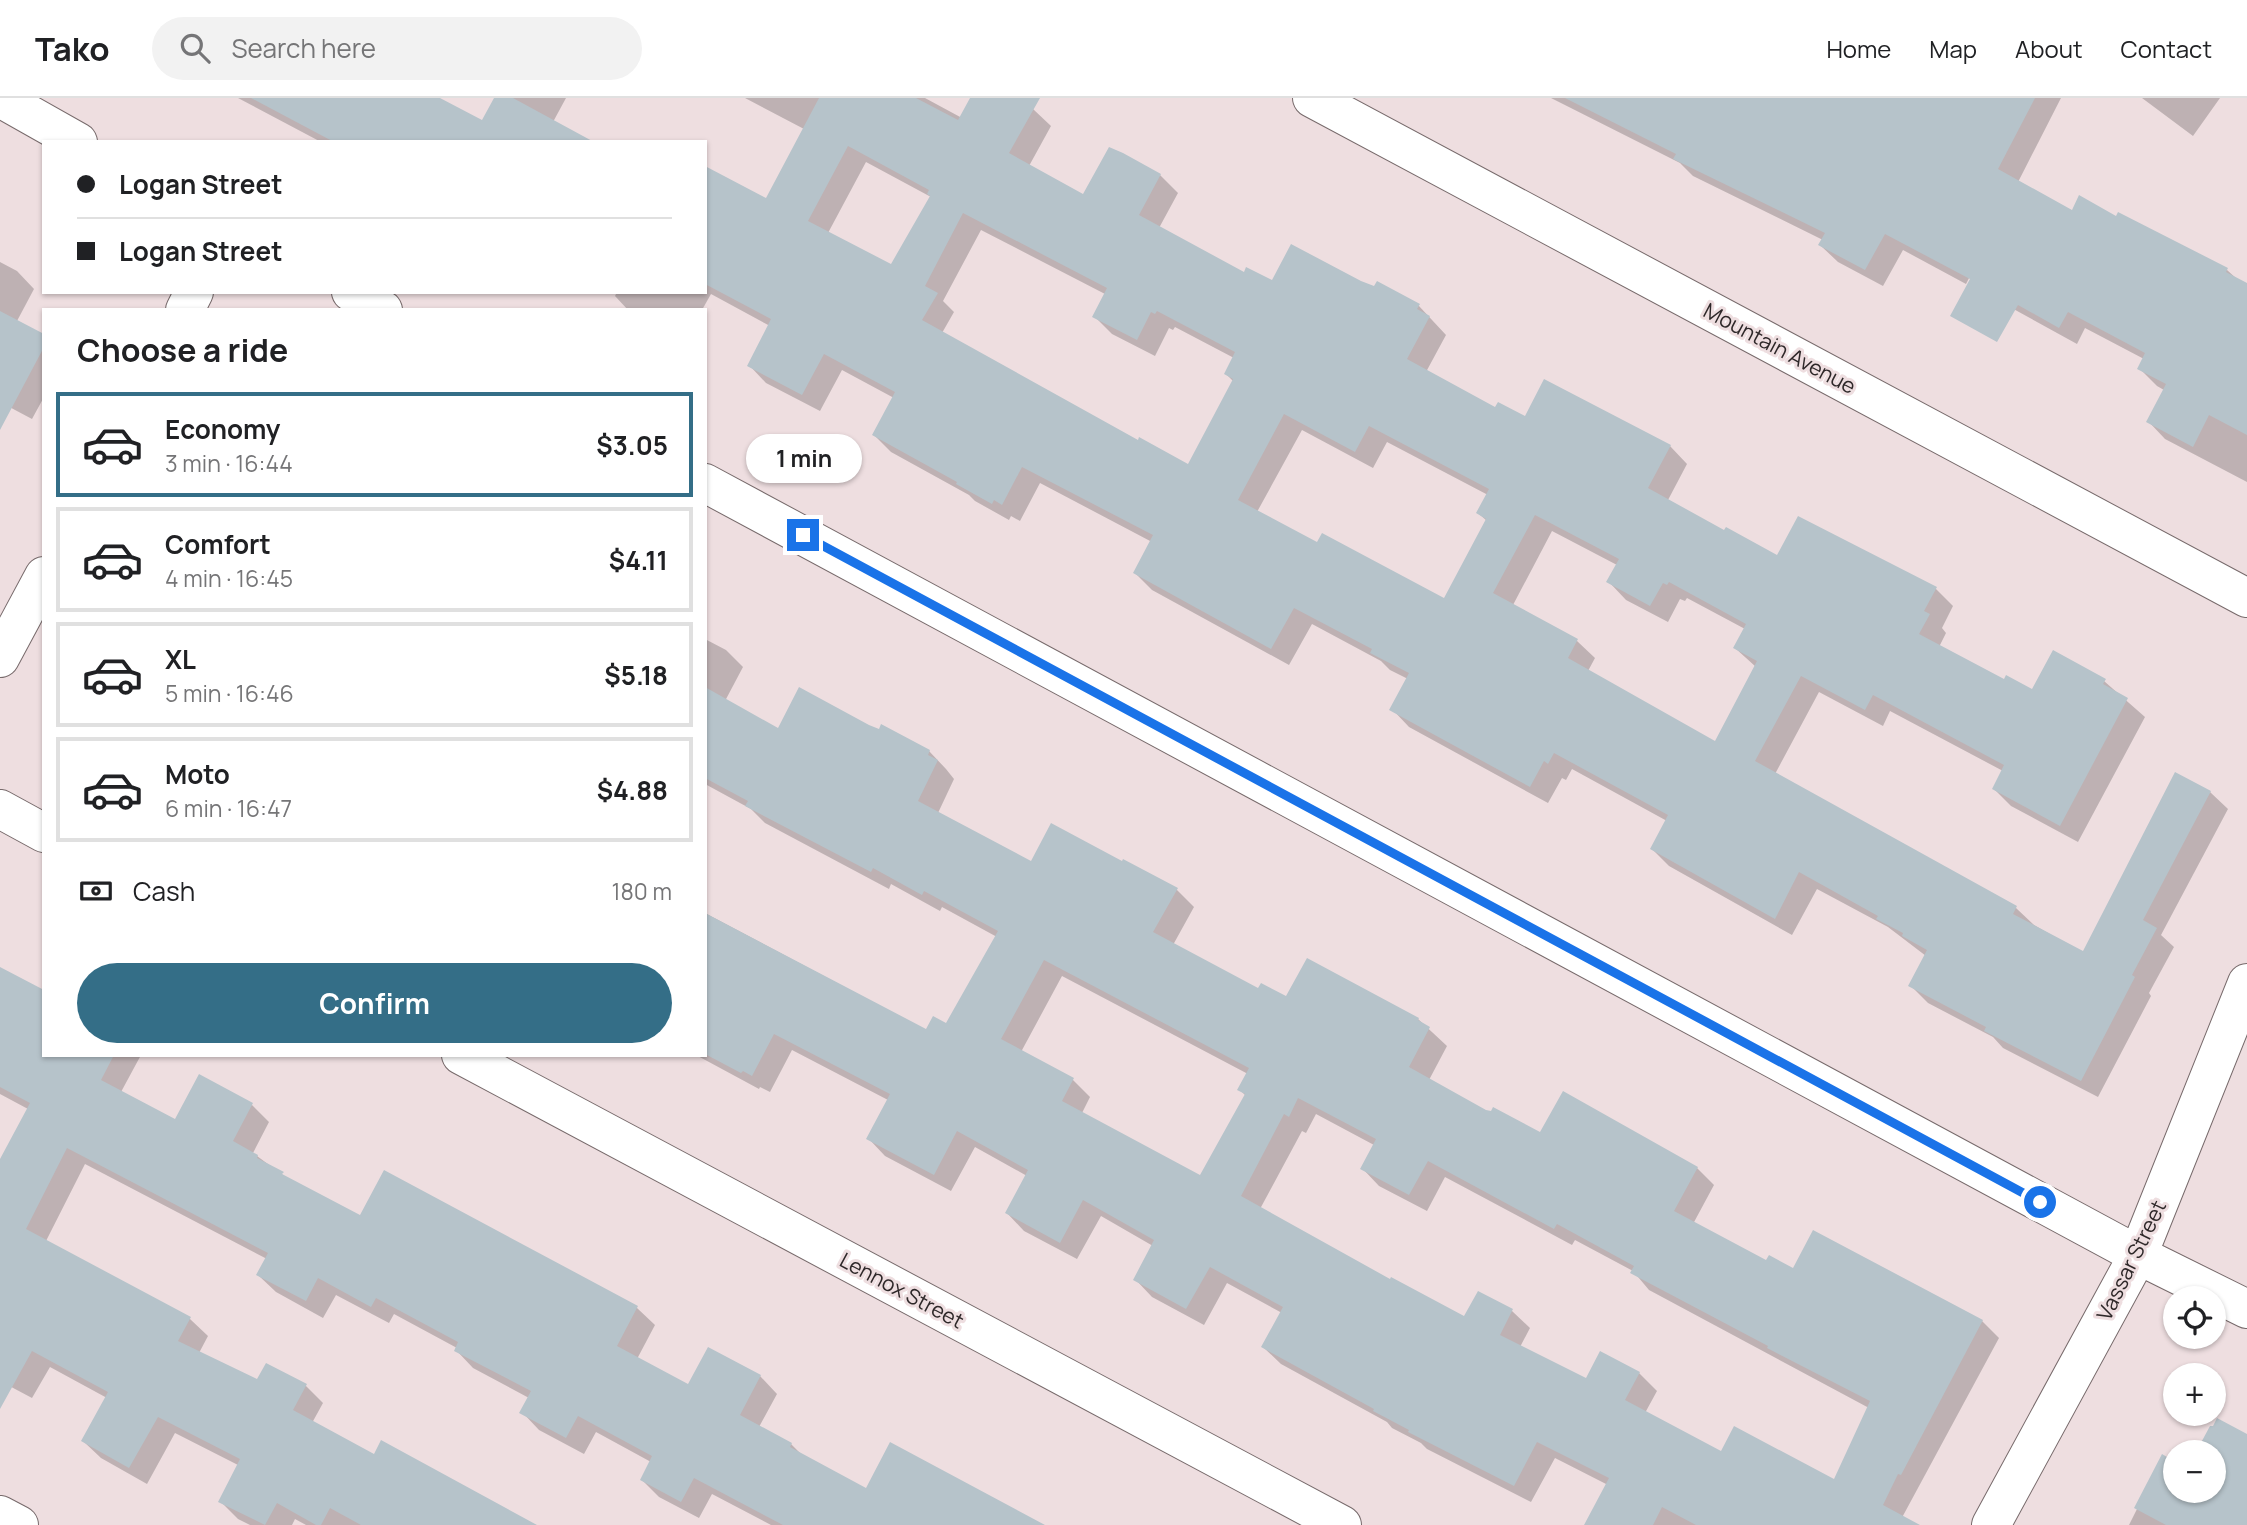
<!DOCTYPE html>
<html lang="en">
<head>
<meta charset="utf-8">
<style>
	:root { --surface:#fff; --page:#f2f2f2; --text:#202124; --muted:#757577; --line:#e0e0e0; --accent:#346e87 }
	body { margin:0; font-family:Manrope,sans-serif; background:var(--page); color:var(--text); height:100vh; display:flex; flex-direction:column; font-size:26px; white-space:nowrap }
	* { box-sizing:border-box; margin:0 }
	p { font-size:23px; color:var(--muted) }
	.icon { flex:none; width:38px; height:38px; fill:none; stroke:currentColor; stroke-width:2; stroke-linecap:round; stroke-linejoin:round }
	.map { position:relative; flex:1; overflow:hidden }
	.sheet { position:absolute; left:42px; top:210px; width:665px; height:749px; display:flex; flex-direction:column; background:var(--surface); border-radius:0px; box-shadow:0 2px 5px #0004 }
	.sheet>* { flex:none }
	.hud { position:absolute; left:42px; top:42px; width:665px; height:154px; border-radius:0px; box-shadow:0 2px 5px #0004; display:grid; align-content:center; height:154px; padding:0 35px; background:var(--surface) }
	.controls { position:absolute; left:2163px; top:1188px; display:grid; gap:14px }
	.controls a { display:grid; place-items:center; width:63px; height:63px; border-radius:50%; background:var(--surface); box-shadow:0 2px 5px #0004; font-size:35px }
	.end { position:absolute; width:32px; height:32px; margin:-16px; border:9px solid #1a73e8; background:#fff; box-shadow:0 0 0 4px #fff }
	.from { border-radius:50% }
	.bubble { position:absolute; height:49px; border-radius:24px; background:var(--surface); box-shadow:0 2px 5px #0004; font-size:23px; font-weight:700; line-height:49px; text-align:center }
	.hud b { display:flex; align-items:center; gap:24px; height:66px; font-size:26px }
	.hud b+b { border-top:2px solid var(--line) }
	.hud i { width:18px; height:18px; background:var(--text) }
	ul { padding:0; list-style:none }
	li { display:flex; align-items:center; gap:21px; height:105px; margin:0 14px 10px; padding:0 21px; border:4px solid var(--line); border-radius:0px }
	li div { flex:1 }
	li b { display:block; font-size:26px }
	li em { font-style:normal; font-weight:700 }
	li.selected { border-color:var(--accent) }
	li>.icon { width:63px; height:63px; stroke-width:1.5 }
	h2 { padding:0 35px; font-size:32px; line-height:84px }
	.pay { display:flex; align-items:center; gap:18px; height:77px; padding:0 35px; font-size:26px }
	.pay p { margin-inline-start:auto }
	.primary-button { display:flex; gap:14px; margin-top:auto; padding:14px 35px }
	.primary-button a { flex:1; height:80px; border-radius:42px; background:var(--accent); color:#fff; font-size:28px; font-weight:700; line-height:80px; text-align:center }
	header { display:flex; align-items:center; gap:42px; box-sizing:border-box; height:98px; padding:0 35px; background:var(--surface); border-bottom:2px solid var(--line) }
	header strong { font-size:33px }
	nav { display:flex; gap:38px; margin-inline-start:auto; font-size:24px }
	.search { width:490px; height:63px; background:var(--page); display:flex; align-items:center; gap:18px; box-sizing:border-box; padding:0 24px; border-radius:38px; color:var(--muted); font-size:26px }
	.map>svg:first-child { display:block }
</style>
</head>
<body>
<header>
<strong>Tako</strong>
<div class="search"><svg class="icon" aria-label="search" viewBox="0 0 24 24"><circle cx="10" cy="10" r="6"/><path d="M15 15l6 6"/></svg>Search here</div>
<nav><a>Home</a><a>Map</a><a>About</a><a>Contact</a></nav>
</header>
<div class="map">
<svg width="2247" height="1427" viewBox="0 0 2247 1427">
	<rect width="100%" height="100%" fill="#eedee0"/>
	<path fill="#0003" fill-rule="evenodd" d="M238 0H436L483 24 496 0H566L553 24 588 44H321Z
		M745 0H925L962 20 972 0H1013L1033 11 1051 28 1029 68 1084 98 1160 77 1178 95 1159 130 1244 176 1272 185 1375 191 1378 186 1419 208 1446 237 1426 274 1496 311 1525 321 1670 348 1687 366 1668 402 1725 435 1778 459 1936 491 1953 508 1942 530 1946 535 1939 549 2004 584 2033 593 2104 583 2145 619 2078 744 2011 708 1994 691 2003 673 1890 613 1883 628 1819 594 1775 676 2016 810 2034 827 2084 856 2210 694 2228 711 2161 837 2174 849 2149 895 2151 898 2098 999 2003 950 1993 939 1928 905 1910 887 1926 858 1888 829 1817 791 1792 837 1669 768 1652 751 1667 723 1572 671 1566 682 1562 680 1548 705 1409 629 1392 611 1408 581 1390 572 1381 563 1312 526 1289 567 1152 492 1135 475 1152 444 1040 385 1020 423 1011 418 1009 422 975 403 969 397 891 354 874 337 894 300 842 272 820 313 766 285 749 267 770 228 711 196 702 212H628L615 198 617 194H705V70L767 102 804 31ZM866 64 931 99 892 169 828 135ZM981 132 1105 196 1094 218 1112 236 1155 258 1169 230 1173 232 1175 229 1234 260 1226 276 1234 284 1189 368 1138 344 942 235 954 214 943 203ZM1302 332 1373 370 1387 344 1488 397 1478 415 1487 423 1445 502 1318 447 1257 414ZM1552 433 1617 467 1609 484 1626 502 1668 524 1680 501 1685 503 1687 500 1745 531 1735 550 1756 569 1716 645 1588 573 1595 560 1577 543 1513 507Z
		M1551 0H2061L1966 186 1903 152 1883 188 1838 164 1820 147 1823 142 1693 78 1680 65Z
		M2142 0H2220L2193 38Z
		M2072 114 2117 121 2227 172 2238 182 2247 187V384L2165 341 2148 323 2164 292 2157 288 2139 270 2144 261 2085 230 2077 246 2008 208Z
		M0 164 17 173 34 191 17 223 44 238V299L32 321 0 304Z
		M705 541 726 552 743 569 725 603 778 633 868 629 929 653 946 671 954 681 938 715 1032 765 1177 792 1194 809 1173 847 1259 892 1287 901 1418 921 1447 948 1429 982 1485 1014 1541 1037 1697 1070 1714 1087 1693 1126 1767 1165 1982 1223 1999 1240 1898 1427H1589L1608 1387 1555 1360 1531 1404 1427 1351 1421 1345 1392 1330 1387 1324 1281 1266 1263 1249 1282 1215 1227 1185 1204 1227 1152 1199 1135 1181 1153 1148 1101 1118 1077 1161 1024 1133 1007 1115 1027 1078 975 1049 951 1093 885 1058 868 1040 888 1002 792 952 770 994 760 989 759 991 696 957H705V815L927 933 946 928 997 839 942 809 940 813 891 786 889 791 765 725 751 711 705 686ZM1062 878 1248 976 1240 992 1246 998 1201 1079 1082 1015 1090 999 1073 982 1021 954ZM1316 1016 1374 1047 1362 1070 1379 1088 1427 1113 1445 1079 1572 1147 1575 1142 1633 1173 1649 1192 1869 1310 1834 1383 1722 1355 1645 1315 1657 1293 1639 1275 1601 1255 1586 1283 1520 1249 1530 1230 1512 1213 1479 1195 1464 1220 1391 1183 1260 1111 1302 1033 1306 1035Z
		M0 871 44 957H141L121 994 176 1024 252 1007 269 1024 253 1055 288 1081 360 1119 385 1075 637 1210 655 1227 637 1261 689 1288 760 1278 777 1296 759 1329 791 1346 803 1358 867 1392 1028 1427H771L712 1396 699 1420 659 1399 642 1382 651 1364 596 1334 584 1356 539 1332 522 1314 529 1300 473 1270 456 1252 457 1250 394 1216 389 1225 336 1197 323 1220 276 1194 258 1177 267 1161 85 1066 46 1143 190 1221 208 1238 199 1255 257 1283 306 1288 323 1305 312 1325 374 1359 529 1427H306L295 1421 292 1427H250L238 1421 220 1403 238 1367 175 1335 147 1386 101 1360 83 1343 107 1300 50 1269 32 1300 0 1283V1064L28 1011 0 996Z
		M2211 1330 2247 1338V1427H2129L2163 1359 2175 1365V1393H2214V1354H2198Z"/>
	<path fill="#b6c3ca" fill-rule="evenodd" d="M251 0H440L482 22 494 0H513L594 44H334Z
		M819 0H916L958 22 970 0H1040L1009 55 1083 96 1109 49 1123 55 1161 76 1139 117 1244 174 1246 169 1272 182 1291 146 1361 183 1374 188 1377 183 1420 206 1417 211 1430 218 1407 261 1495 309 1498 304 1525 318 1544 281 1671 347 1648 390 1724 432 1726 429 1777 457 1798 418 1937 489 1924 513 1930 516 1919 536 2004 581 2006 577 2032 591 2053 552 2106 581 2103 586 2128 600 2060 728 1992 691 2004 667 1873 597 1865 612 1801 578 1755 663 2017 808 2013 816 2083 853 2175 674 2211 693 2143 822 2157 830 2132 877 2135 879 2081 983 1984 933 1986 929 1908 888 1927 852 1902 838 1903 835 1876 821 1878 818 1799 774 1775 821 1650 751 1668 717 1554 655 1548 666 1544 663 1530 689 1389 612 1409 575 1370 555 1372 551 1294 510 1271 551 1133 475 1153 437 1022 369 1002 407 994 402 992 406 956 386 957 384 872 337 895 294 824 256 802 297 747 268 771 221 705 186V68L766 100ZM848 48 929 92 927 96 930 98 891 166 808 123ZM963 115 1107 190 1092 219 1137 242 1151 214 1155 216 1157 213 1235 254 1224 276 1233 281 1188 366 1139 339 1138 342 922 222 938 195 925 188ZM1284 316 1355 354 1369 328 1489 391 1476 415 1486 421 1444 500 1322 435 1317 444 1238 402ZM1535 417 1619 461 1606 484 1650 508 1663 485 1667 487 1669 484 1746 526 1733 550 1757 563 1715 643 1568 560 1578 541 1493 495Z
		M1565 0H2035L1998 71 2072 112 2079 97 2116 118 2118 114 2228 170 2226 174 2247 185V337L2209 317 2193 349 2146 324 2166 286 2137 271 2145 255 2068 214 2059 230 2018 207 1997 244 1950 218 1970 181 1885 136 1865 172 1818 147 1825 135 1673 61 1676 56Z
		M0 213 44 236V249L0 332Z
		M705 589 778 630 799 589 869 627 879 631 881 626 930 652 928 657 938 662 918 703 1031 763 1051 725 1122 763 1123 761 1178 790 1153 834 1258 890 1261 885 1286 898 1307 860 1419 920 1418 922 1430 929 1409 969 1486 1012 1491 1013 1493 1009 1540 1034 1563 993 1698 1069 1674 1113 1766 1162 1769 1157 1793 1170 1813 1132 1983 1222 1901 1377 1898 1376 1883 1407 1920 1427H1696L1662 1409 1653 1427H1584L1609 1380 1537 1344 1514 1388 1408 1334 1409 1332 1373 1313 1374 1311 1261 1249 1283 1209 1210 1169 1186 1211 1133 1182 1154 1142 1083 1102 1060 1145 1005 1115 1028 1072 957 1033 934 1077 866 1041 890 996 774 936 752 978 743 973 741 975 705 956V815L926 931 933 918 946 925 998 833 924 793 922 797 873 770 871 774 745 708 748 703 705 680ZM1044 862 1249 970 1237 992 1245 996 1200 1077 1062 1003 1074 980 1001 941ZM1298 1000 1376 1041 1360 1071 1409 1097 1428 1063 1554 1131 1557 1126 1634 1168 1630 1175 1768 1248 1767 1250 1870 1303 1834 1381 1734 1328 1721 1353 1625 1302 1640 1274 1600 1253 1586 1280 1500 1237 1513 1211 1478 1193 1464 1218 1391 1179 1390 1181 1241 1098 1284 1016 1289 1019Z
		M0 869 44 892V957H114L101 982 175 1021 199 976 253 1005 233 1043 258 1057 257 1060 284 1074 282 1076 360 1117 384 1072 638 1208 617 1248 688 1286 708 1249 761 1277 740 1317 792 1345 790 1349 866 1390 890 1344 1045 1427H783L694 1380 681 1404 640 1382 652 1358 578 1318 566 1340 519 1315 531 1293 454 1253 458 1244 376 1200 371 1209 318 1180 306 1203 256 1177 268 1155 67 1050 26 1131 191 1219 178 1243 257 1281 266 1265 307 1286 293 1312 374 1356 381 1342 537 1427H361L330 1410 321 1427H316L277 1405 265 1427 218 1404 240 1361 158 1319 129 1370 81 1343 108 1294 32 1253 0 1311V1061L30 1005 0 989Z
		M2217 1320 2247 1336V1427H2166L2134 1410 2162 1356 2175 1364V1393H2214V1354H2196L2210 1328H2213Z"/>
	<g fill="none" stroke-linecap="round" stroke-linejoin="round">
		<defs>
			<path id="minor" d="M0 0 78 44
				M1312 0 2247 500
				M351 194 383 212
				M185 212 194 194
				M705 385 2138 1157 2247 1211
				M0 560 44 478
				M0 711 44 735
				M461 957 1342 1427
				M0 1417 19 1427
				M1991 1427 2138 1157 2247 885"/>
		</defs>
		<use href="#minor" stroke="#776a6b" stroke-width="40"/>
		<use href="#minor" stroke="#fff" stroke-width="38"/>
	</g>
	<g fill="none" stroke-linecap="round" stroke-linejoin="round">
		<path stroke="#1a73e8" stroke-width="9" d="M803 437 2040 1104"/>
	</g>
	<g text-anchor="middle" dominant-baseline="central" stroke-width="6" stroke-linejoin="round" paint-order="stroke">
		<g font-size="21" fill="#2e2829" stroke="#eedee0">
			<text transform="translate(1780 250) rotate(28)">Mountain Avenue</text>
			<text transform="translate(2131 1162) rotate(-64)">Vassar Street</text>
			<text transform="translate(902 1192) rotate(28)">Lennox Street</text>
		</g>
	</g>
</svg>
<div class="controls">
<a><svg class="icon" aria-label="locate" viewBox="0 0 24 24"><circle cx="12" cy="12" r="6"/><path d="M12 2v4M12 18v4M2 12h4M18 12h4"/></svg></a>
<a>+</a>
<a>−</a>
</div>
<i class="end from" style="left:2040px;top:1104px"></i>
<i class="end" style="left:803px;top:437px"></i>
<div class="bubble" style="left:746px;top:336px;width:116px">1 min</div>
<div class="hud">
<b><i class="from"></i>Logan Street</b>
<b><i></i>Logan Street</b>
</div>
<section class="sheet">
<h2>Choose a ride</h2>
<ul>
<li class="selected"><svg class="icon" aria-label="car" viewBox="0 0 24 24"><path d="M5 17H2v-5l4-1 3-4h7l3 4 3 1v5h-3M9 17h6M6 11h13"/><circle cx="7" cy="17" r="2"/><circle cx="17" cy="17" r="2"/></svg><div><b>Economy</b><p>3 min · 16:44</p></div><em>$3.05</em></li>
<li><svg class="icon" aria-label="car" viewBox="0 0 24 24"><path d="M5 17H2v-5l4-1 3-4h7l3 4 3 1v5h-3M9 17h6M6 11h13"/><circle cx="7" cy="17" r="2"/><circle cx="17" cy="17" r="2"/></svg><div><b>Comfort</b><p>4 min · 16:45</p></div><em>$4.11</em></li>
<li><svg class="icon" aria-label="car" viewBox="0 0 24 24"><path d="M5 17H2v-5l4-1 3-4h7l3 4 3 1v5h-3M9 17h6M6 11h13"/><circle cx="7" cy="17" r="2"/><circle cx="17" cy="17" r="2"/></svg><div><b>XL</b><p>5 min · 16:46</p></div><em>$5.18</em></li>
<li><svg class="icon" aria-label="car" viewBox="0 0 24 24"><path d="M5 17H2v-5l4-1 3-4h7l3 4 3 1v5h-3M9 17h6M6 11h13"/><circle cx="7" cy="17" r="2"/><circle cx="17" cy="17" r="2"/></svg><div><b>Moto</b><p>6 min · 16:47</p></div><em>$4.88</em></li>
</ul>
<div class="pay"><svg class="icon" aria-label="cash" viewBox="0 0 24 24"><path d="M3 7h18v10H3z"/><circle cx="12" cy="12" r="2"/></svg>Cash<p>180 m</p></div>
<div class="primary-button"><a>Confirm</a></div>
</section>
</div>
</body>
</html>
